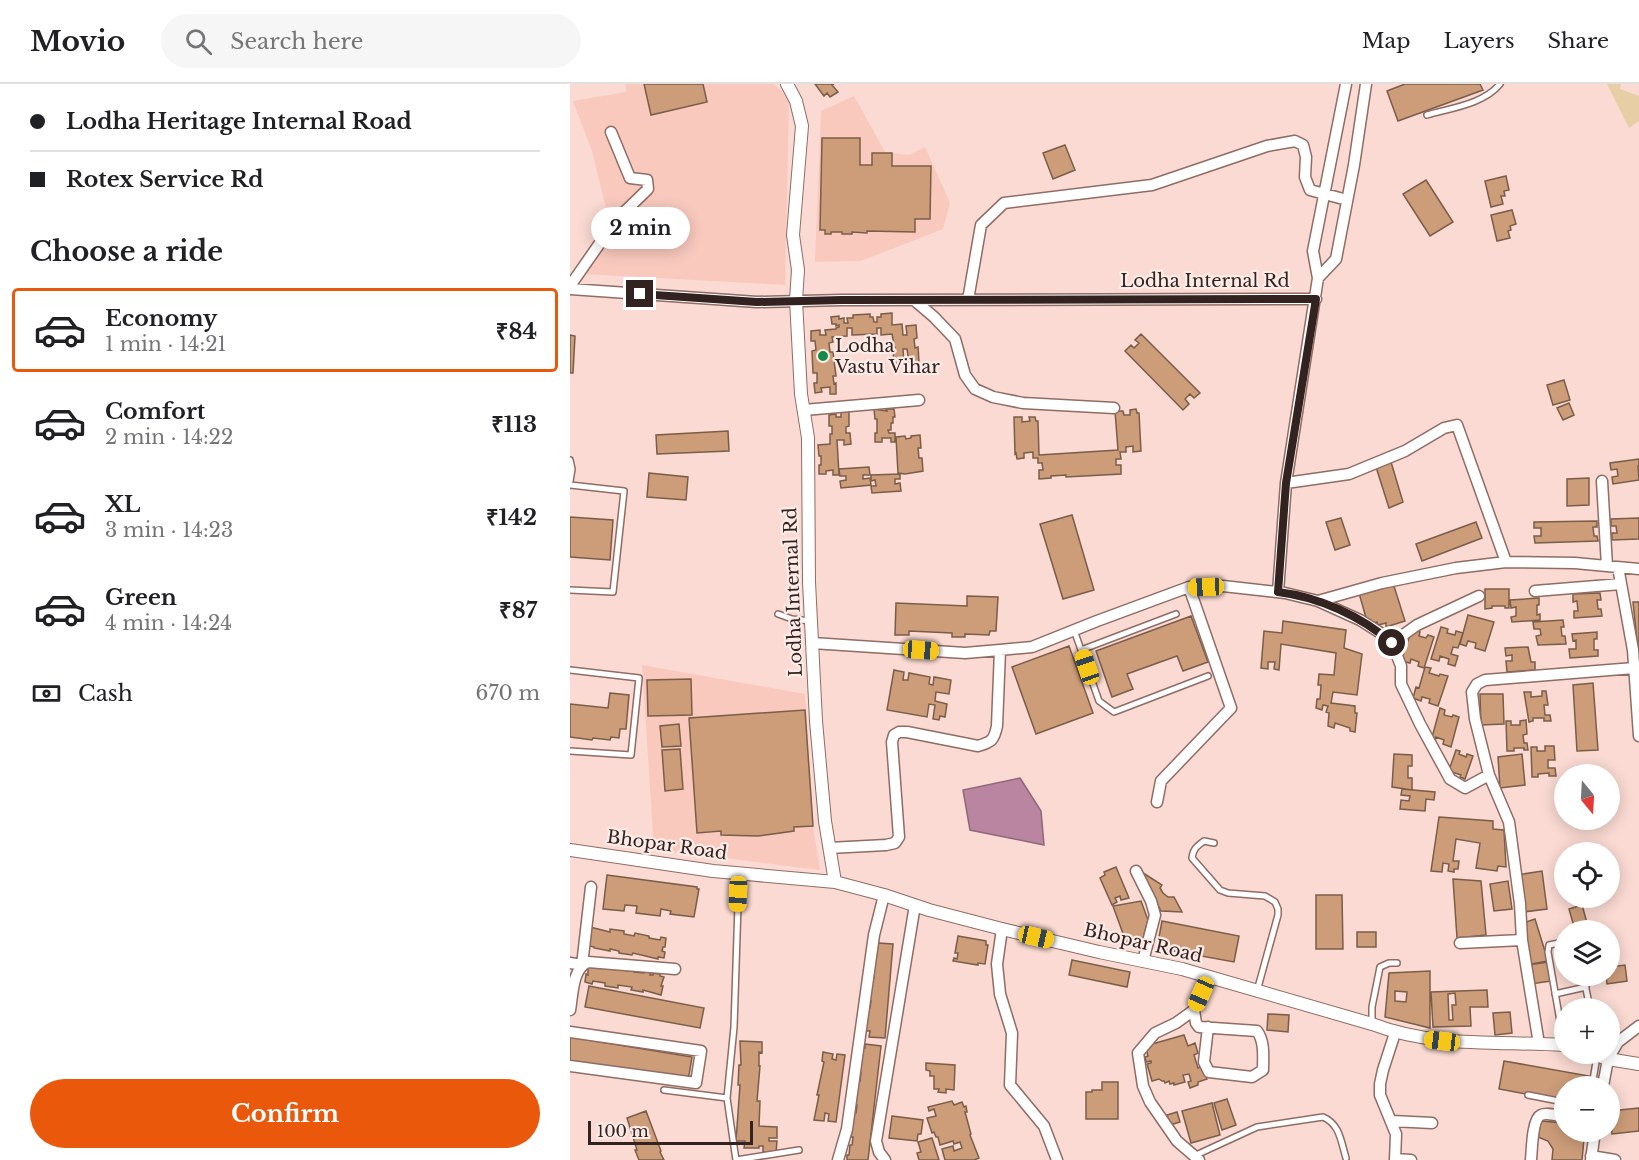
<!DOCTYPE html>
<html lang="en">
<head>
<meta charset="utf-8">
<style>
	:root { --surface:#fff; --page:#f6f6f6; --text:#202124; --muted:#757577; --line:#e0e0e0; --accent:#ea580c }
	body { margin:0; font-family:"Libre Baskerville",serif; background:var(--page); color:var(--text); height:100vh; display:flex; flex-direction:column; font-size:22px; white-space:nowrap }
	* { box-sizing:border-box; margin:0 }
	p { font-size:20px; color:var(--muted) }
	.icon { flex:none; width:33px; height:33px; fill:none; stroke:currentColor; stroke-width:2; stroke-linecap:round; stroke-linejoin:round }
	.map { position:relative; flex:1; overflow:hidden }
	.drawer { display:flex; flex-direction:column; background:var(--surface); width:570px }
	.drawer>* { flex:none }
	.banner { display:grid; align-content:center; height:132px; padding:0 30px; background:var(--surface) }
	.needle { width:39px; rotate:162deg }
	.buttons { position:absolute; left:984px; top:680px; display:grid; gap:12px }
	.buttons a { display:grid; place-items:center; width:66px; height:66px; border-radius:50%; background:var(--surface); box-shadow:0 3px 15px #0003; font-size:30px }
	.scale { position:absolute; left:18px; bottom:15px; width:165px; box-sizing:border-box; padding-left:6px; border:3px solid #322320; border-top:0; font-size:16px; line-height:21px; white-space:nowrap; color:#322320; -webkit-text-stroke:4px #fcebe7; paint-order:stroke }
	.end { position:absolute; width:27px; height:27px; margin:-14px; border:8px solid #322320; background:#fff; box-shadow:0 0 0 3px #fff }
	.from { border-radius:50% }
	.bubble { position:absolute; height:42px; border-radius:21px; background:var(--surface); box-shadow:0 3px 15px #0003; font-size:20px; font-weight:700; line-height:42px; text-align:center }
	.car { position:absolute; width:18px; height:36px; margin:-18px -9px; border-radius:8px; box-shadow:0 0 4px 2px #0007; background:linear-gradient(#f5c518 24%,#345 0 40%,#f5c518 0 76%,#345 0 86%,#f5c518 0) }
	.banner b { display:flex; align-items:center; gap:21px; height:57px; font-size:22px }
	.banner b+b { border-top:2px solid var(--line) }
	.banner i { width:15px; height:15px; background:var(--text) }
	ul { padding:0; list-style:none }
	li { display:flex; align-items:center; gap:18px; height:84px; margin:0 12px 9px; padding:0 18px; border:3px solid transparent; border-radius:6px }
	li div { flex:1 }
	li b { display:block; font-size:22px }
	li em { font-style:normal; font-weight:700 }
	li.on { border-color:var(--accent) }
	li>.icon { width:54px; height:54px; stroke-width:1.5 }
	h2 { padding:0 30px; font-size:27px; line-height:72px }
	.pay { display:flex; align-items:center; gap:15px; height:66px; padding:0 30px; font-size:22px }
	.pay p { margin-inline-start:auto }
	.button { display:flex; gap:12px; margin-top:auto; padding:12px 30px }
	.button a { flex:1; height:69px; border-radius:36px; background:var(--accent); color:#fff; font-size:24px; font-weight:700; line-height:69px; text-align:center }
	header { display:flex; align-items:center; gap:36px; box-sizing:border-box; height:84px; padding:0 30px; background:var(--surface); border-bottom:2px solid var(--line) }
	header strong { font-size:28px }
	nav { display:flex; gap:33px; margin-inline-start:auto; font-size:21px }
	.search { width:420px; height:54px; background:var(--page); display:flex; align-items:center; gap:15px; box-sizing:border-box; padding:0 21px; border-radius:33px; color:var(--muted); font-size:22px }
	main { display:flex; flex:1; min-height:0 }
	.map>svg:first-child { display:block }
</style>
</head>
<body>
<header>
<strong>Movio</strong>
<div class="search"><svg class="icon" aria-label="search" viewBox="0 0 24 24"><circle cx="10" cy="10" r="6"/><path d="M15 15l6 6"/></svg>Search here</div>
<nav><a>Map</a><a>Layers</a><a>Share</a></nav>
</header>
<main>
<section class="drawer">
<div class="banner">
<b><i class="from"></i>Lodha Heritage Internal Road</b>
<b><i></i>Rotex Service Rd</b>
</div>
<h2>Choose a ride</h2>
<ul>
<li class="on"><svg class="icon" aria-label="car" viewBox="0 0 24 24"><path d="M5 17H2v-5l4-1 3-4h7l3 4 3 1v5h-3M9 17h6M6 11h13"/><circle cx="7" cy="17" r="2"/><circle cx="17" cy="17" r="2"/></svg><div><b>Economy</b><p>1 min · 14:21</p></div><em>₹84</em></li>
<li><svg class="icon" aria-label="car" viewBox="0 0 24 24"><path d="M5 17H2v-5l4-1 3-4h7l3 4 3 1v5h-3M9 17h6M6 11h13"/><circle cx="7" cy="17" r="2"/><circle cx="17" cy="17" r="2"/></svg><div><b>Comfort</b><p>2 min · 14:22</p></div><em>₹113</em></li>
<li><svg class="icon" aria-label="car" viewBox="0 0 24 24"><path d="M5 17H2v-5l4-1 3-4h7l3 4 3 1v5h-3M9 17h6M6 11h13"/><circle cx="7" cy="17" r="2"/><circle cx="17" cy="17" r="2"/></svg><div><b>XL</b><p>3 min · 14:23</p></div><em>₹142</em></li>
<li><svg class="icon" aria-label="car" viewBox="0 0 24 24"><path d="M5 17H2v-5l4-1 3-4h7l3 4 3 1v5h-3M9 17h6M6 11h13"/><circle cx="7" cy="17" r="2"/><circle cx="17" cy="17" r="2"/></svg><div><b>Green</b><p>4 min · 14:24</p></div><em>₹87</em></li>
</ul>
<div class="pay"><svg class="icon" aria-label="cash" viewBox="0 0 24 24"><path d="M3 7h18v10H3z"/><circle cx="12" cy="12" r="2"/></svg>Cash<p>670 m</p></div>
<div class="button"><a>Confirm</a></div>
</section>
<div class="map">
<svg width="1069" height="1076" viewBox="0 0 1069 1076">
	<rect width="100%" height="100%" fill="#fadad2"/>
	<path fill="#f9c9be" d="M56 0H204L219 15 215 201 13 190 37 128 22 67 3 17 56 8Z
		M284 12 315 68 339 71 355 63 380 119 373 145 291 177 245 178 251 27Z
		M72 581 235 610 243 742 250 786 84 765Z"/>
	<path fill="#e7cea5" d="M1037 0H1051L1050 5 1069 12V37L1059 44Z"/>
	<path fill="#b985a1" stroke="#90687a" stroke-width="1.5" d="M450 694 471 727 474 761 400 746 393 706Z"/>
	<path fill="#cd9d7a" stroke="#795d49" stroke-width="1.5" fill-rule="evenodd" d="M74 0H133L137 18 81 31Z
		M245 0H264L262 1 268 8 260 13 257 9 254 12Z
		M835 0H910L913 6 828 37 817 7Z
		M252 54H290V81H302V69H322V82H361L360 135H345V148L297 147V149L282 148V150H272V148H261V150H255V146H250Z
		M495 61 505 86 483 95 473 69Z
		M936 92 939 106 934 107 935 112H931L933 120 921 123 915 97Z
		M856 96 883 138 860 152 833 110Z
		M942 126 946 140 940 142 941 146 938 147 940 154 927 157 921 131Z
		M322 229V241L332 240 333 251H337L336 242 346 241 347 254 344 255 345 264 348 263 349 278 339 279 337 265H333L334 279 324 280 323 265H325L322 250 311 251V244H307V250L282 251V244H277V252L262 253 263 258 259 259 260 268H263L266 292H263L264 300 266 299V310H260V303L251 304 252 308 245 309 244 299H247V289H243L242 267 246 266 245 257H241V247L250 246V251H256L255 246 266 245V244L269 243V241L266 242V240H262L261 233 269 232V235L274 234V239H278L277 234H283V231L300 230V233H303L304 238H307V233H311V230Z
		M571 250 630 309 624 314 620 310 615 315 619 320 613 326 555 267 561 261 564 264 569 259 565 256Z
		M0 251 5 252 3 289H0Z
		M994 296 1000 316 983 321 977 301Z
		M999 319 1004 331 993 336 987 324Z
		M304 325 317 327 316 325H324L325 333H323V339H321V346H318L319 349H325V358H321V354H312V358H305V349H307V335H305Z
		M566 325 567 329H569L571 367 563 368V362L556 363V368H550L551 375H546V381H551V390L496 393V391L481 392V394L469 395V386H473L472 379H468V374H463V368L454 369V374L447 375 446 369 445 370 444 333H452V338L460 337 459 333H465L466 337H468L469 371 548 366 545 327H553L554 331H560V326Z
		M271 327H279V342L276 343V349H280L281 360 274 361V356H267L269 391H263V386L256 387V390H249V381H251V372H249L248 361 260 360V350H262V342H259V331L266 330V333H271Z
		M158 347 159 367 87 370 86 351Z
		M350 351 351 364H348L349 374H352L353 387 335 390 328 389 326 353 335 352 336 355 341 354V352Z
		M1069 375V382H1068L1069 396 1043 400 1042 393 1048 392 1047 385 1041 386 1040 379Z
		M821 378 833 418 819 424 806 383Z
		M299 383 300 391H293V395L300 394 301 401 271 404 270 397 276 396V392H270L269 385Z
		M79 389 118 393 116 416 77 413Z
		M330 390V395H325V400L330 399 331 407 302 409 301 402H306L305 396 301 397V391Z
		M1019 394V421L997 422V395Z
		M502 431 524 506 493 515 470 440Z
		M0 433 43 436 40 476 0 473Z
		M771 434 780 461 765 466 756 438Z
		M1069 434V455L1042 456V449H1047L1046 442H1041V435Z
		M1027 437V443H1023L1024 452H1027L1028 457 965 459 964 452H971V444H964V438Z
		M906 438 912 454 852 477 846 460Z
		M823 499 835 537 816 543V539L808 541 807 538 798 541 789 509Z
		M915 505H939V524H935V522H922V524L915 525Z
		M1030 509 1031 516H1027L1028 525H1031L1032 532 1004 534V527H1008L1007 517 1003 518V510Z
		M397 512 428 513 426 547H420L419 551 395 550V553H382V549L339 547V551H325L326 519 397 522Z
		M969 514V521H967V531L970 530V536L942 538 941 533 946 532V523L941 524 940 516Z
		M1063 518H1069V577Z
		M898 531 924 538 915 567 905 564 906 559 898 557 896 562 890 560Z
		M621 532 638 578 613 587 607 572 557 590 563 605 542 613 526 567Z
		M993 536 994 543H991L992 552H995L996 560 968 561 966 552 971 551 970 545H964L963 538Z
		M713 537 776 546 774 564 792 570 787 611 763 608 761 619 785 622V629H787L785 648 780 647V644L765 639 764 644 758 642 759 629 756 628 758 622 753 621 752 626 746 624 747 615H750L751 601H748L749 590 764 591 766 569 711 560 709 586 704 585 705 578H698V585L691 584 694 547 712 549Z
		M871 543 878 545 877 549 885 551 886 547 893 549 888 564 883 563 881 570 888 572 885 582 878 580 879 575 870 572 869 577 861 575Z
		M842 545 850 548 849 552 856 554 858 551 864 553 854 584 848 582 849 578 841 575 840 579 831 577Z
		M1027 548V555H1024V566H1028V572L1000 574 999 565H1006V556L1003 557 1002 550Z
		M499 562 523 629 466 650 442 583Z
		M958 563 961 578H965V586L937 588 936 577H942V571L936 572 935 564Z
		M855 583 861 584 859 589 869 592 870 590 878 592 868 622 859 619 860 615 852 613 851 617 843 614 846 603 849 604Z
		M324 586 334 588 333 596H338L339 589 360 593 359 600 363 601 364 593 381 596 379 610 366 608 365 617 377 620 375 633 370 632 369 636 363 635 365 621 359 620 357 633 317 626Z
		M121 595 122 631 78 632 77 596Z
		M1023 599 1028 666 1007 667 1003 601Z
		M972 607H976L978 621H974L975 631H980L981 637H974V634H963V637L959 638 954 608H961V613L972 612Z
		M40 609 59 611 56 645H50L49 654 41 653 40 656 23 654 22 656 0 653V620L38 624Z
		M910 610H933L934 640 911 641Z
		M870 624 875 626 874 631 882 633 883 631 889 633 881 663 873 660 874 656 866 653 865 658 861 657Z
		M235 626 243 742 224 743V747L188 752 151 751V747L127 749 119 634Z
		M956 636 957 650 953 651 954 659H957L958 666H954V664H944V667H937L936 637H941V641H950V637Z
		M109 640 111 662 92 663 90 642Z
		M975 662H984L985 676H978V684H985L986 692H979V689L968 690V693H962L961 663H967V667H975Z
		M110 665 113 705 95 707 92 666Z
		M886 666 890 667 889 670 896 673 897 670 903 672 895 695 890 693 891 691 882 688V691L878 689Z
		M824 670 842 671V682H838V694H842V706L822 703Z
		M952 670 955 701 930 704 928 673Z
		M832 705 865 708 864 716 856 715 855 727 830 725 831 716 839 717 840 712 831 711Z
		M869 733 923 737V745L934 746 936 783 928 782 927 787 906 784 910 759 886 755 883 777H889L888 785H884V788L878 787 879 780 873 779 872 788 861 787Z
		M546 783 559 814 551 816 550 812 545 814 547 818 542 821 530 794 535 791 534 788Z
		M570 787 592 801 590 804 593 809 598 813H604L612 828 591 827Z
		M972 787 977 825 953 828 947 791Z
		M37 791 127 803V805H129L124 833 100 830 101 827 91 825 90 832 66 829 67 822 55 821 54 827 33 825Z
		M883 795 911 797 916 851 887 854Z
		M938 797 942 825 924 827 920 800Z
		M746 811H772L773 865H746Z
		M571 817 578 836 571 862 556 858 543 822Z
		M1012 821 1019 846H1005L999 825Z
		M965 835 978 877 961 880 953 839Z
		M592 837 669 852 664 878 587 864Z
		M20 843 40 848V845L54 847V850L64 852 65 849 79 852V854L90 856 91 853 96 854 95 863H93L92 867 95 868 94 874 88 873V875L63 869 62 871 49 869V867L40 865V867L24 864V863L17 861 20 855 21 852H19Z
		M787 848H806V863H787Z
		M388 852 416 857V861H418L415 880 408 879V881L383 877 384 874 387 875 388 869H385Z
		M308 859 323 860 315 954 299 953 300 947H295L298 924H300L301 917H299L301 894H304L305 864H308Z
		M502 876 560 888 557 903 499 891Z
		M978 878 981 897 960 900 958 881Z
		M18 880 55 884 54 886 58 887V885L64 886V888L74 889 75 887 81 888 80 891H83V889L90 890V892L94 893 91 902H93L91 911 73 906V908L61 906 62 903 48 901V904L35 902V899L23 897 22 900 15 898 16 890 18 891Z
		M1055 881 1057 897 1037 900 1036 891H1040V883Z
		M860 887V944L815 933 819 889ZM825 907 837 908 836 918 825 917Z
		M19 902 134 924 130 944 15 923Z
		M917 906 918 923H900L901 942 863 943 861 908ZM885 909 886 921H882L883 936H879L878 910Z
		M940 928 942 949 925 951 923 929Z
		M698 930 719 931 718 948 697 946Z
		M614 951 618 962 625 959 628 969 624 971 628 984 633 982 637 995 628 998V1001L620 1004 618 998 621 997 619 990 613 991 615 998 604 1001V999L600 1000 599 997 595 999 594 997H592L589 995 582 997 577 980 581 979V977L576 978 575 973 578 972 575 962Z
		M0 953 122 973 118 997 0 977Z
		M170 957 192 958V969L189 968V982H190L187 1017H190L189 1042 207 1043V1054H199V1057H207L206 1069 193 1068V1062H189V1064H174L175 1057H166L170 1001H168L169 981H171Z
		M295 960 311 962 298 1076H277V1071H279L280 1061H282L283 1053H281L282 1047H281L284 1029H286L287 1021 285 1020 288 997H290L291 989H289L292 964H295Z
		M253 968 263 970 262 975 266 976 267 970 275 971 266 1038 258 1037 259 1030 255 1029 254 1037 244 1036 249 1011H247L254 978 252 977Z
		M934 977 1019 992 1017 1002H994V1017L929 1005Z
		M356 979 385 981 384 1006 376 1005V1009L368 1008 369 1005H364V992H360V987L356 986Z
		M532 998H548V1035H516V1008H522V1006H532Z
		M657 1015 666 1041 652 1046 644 1019Z
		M382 1017 384 1021 392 1018 394 1023 396 1022 397 1028H395L401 1050 400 1051 409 1074 404 1076H375L372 1065 383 1062 384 1067 392 1064 390 1058 384 1060 383 1057 370 1061 368 1053H366L364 1048 362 1049 357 1034 366 1032 364 1025 359 1027 358 1023Z
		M642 1019 650 1051 621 1059 612 1027Z
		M1069 1024V1047L1042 1050 1040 1027Z
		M76 1027 91 1067 90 1068 94 1076H69L65 1066H67L57 1034Z
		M607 1028 610 1038 600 1041 597 1031Z
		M322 1032 353 1036 351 1050H348L347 1057 319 1054Z
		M971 1037 994 1039V1047H1012L1011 1055H1014L1012 1076H982L983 1065 978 1057 968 1053Z
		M362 1054 369 1076H349L347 1069 351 1068 348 1058Z"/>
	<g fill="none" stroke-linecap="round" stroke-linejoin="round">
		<defs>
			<path id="service" d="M857 31C881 24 914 20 930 0
				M0 376 2 385 0 397
				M0 401 54 407 43 508 0 506
				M208 530 222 535 241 537
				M504 546 529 617 544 628 638 592
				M511 566 606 530
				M0 586 69 594 61 671 0 667
				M644 759 634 757C627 762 623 765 622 774L650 806 658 809 695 812 705 818 708 825V831L687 907
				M994 858 979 861 978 868 994 960
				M1013 891 1020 924
				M985 910 1016 903
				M802 938V923L810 883 819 879H827
				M1022 1002 1027 972
				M94 1006 157 1014 164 943 169 790
				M958 1011 994 1018
				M157 1014 166 1076 229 1066
				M624 1072 687 1043 753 1033C770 1040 771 1058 776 1074"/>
			<path id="minor" d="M748 194 766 175 784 81 796 0
				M0 202 46 136 78 105 77 96 60 94 41 48
				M0 205 187 218 272 216 746 215
				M344 216 364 233 385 255 395 291 405 305 423 313 453 319 544 324
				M398 216 411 141 434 119 582 101 697 62 725 57 733 61 736 73 735 93 740 106 777 116
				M234 326 349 316
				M1032 397 1037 482
				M716 399 779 390 835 367 874 344 887 341 936 478
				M1048 483 1063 566 1069 652
				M965 507 1051 500
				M708 508 716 399 748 194 743 167 776 0
				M748 517 790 536 809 548 822 559 831 582V600L850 640 880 695 895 704 919 691 905 635 902 608 907 600 915 596 1064 584
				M242 559 395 569 430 566 462 563 527 537 619 503 653 502 715 509 748 517 812 499 886 484 936 478 1005 479 1069 485
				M822 559 847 541 909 512
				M919 691 939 738 950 820 952 856 969 960
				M587 718 591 697 661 624 619 503
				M259 764 316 761 325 759 329 753 322 658 324 651 329 648H337L408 662C422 658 424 656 427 642L430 566
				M566 787 581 817 585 831 573 877
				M432 845 427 880 430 910 442 949 440 1001 474 1042 487 1076
				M890 859 952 856
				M0 879 12 881 21 803
				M0 926C3 910 2 885 18 878L105 885
				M624 926 626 939 629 943 687 947C695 958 693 973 693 986L682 993 639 988 634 978 638 943
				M0 948 131 967 126 999 0 982
				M825 949 813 986 810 1000V1011L826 1050 825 1076
				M1033 1002 1038 975 1048 958 1069 942
				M822 1037 862 1039
				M1021 1072 1045 1076
				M825 1075 841 1076
				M268 1076 277 1045 304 851 314 811
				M315 1076 309 1068 306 1057 345 821
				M629 1076 607 1057 580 1018 573 1002 568 969 585 949 606 939 624 926 631 910 635 892
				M961 1076C962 1066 962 1035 971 1031 977 1028 988 1032 994 1033
				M1021 1076 1025 1047"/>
			<path id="tertiary" d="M217 0 226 17 232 42 223 151 228 186 226 216 231 310 238 354 239 498 246 637 255 737 265 798
				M0 766 143 787 265 798 314 811 359 826 432 845 529 868 612 885 802 940C865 964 928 957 994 961
				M1020 969 1038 975 1069 980"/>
		</defs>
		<use href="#service" stroke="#8f6c64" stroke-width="8"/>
		<use href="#minor" stroke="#8f6c64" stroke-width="13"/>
		<use href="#tertiary" stroke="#8f6c64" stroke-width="14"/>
		<use href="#service" stroke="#fff" stroke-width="5"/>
		<use href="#minor" stroke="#fff" stroke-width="10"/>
		<use href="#tertiary" stroke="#fff" stroke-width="12"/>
	</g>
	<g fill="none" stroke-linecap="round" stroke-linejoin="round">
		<path stroke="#322320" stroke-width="8" d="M70 210 187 218 272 216 746 215 716 399 708 508C749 513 791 532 822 559"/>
	</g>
	<circle fill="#148b46" stroke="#fcebe7" stroke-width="2" cx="253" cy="272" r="6"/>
	<g text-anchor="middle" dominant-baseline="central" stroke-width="4.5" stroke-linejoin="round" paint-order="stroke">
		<g font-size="18" fill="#322320" stroke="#fcebe7">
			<text x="635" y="197">Lodha Internal Rd</text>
			<text transform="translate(223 508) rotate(-92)">Lodha Internal Rd</text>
			<text transform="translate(97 761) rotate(8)">Bhopar Road</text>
			<text transform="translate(573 859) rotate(13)">Bhopar Road</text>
		</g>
		<g font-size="18" fill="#322320" stroke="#fcebe7" text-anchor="start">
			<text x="265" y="262">Lodha<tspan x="265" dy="21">Vastu Vihar</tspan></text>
		</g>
	</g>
</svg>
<div class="buttons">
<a><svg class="needle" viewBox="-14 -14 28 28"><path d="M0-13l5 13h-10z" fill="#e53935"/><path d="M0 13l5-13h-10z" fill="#757577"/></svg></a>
<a><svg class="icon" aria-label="locate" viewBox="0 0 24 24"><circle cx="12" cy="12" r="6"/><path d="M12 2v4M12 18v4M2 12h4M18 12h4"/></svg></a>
<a><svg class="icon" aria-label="layers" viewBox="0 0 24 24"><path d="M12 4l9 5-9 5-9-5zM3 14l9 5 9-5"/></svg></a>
<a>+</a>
<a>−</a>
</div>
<div class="scale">100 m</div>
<i class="end from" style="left:822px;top:559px"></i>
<i class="end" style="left:70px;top:210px"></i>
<div class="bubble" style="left:21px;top:123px;width:99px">2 min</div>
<i class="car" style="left:636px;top:503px;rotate:268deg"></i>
<i class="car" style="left:351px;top:566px;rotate:94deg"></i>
<i class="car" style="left:517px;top:583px;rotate:341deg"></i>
<i class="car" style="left:168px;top:810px;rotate:182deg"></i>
<i class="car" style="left:466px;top:853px;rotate:103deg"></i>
<i class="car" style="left:631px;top:910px;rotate:204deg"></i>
<i class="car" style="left:872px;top:957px;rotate:277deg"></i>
</div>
</main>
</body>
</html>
